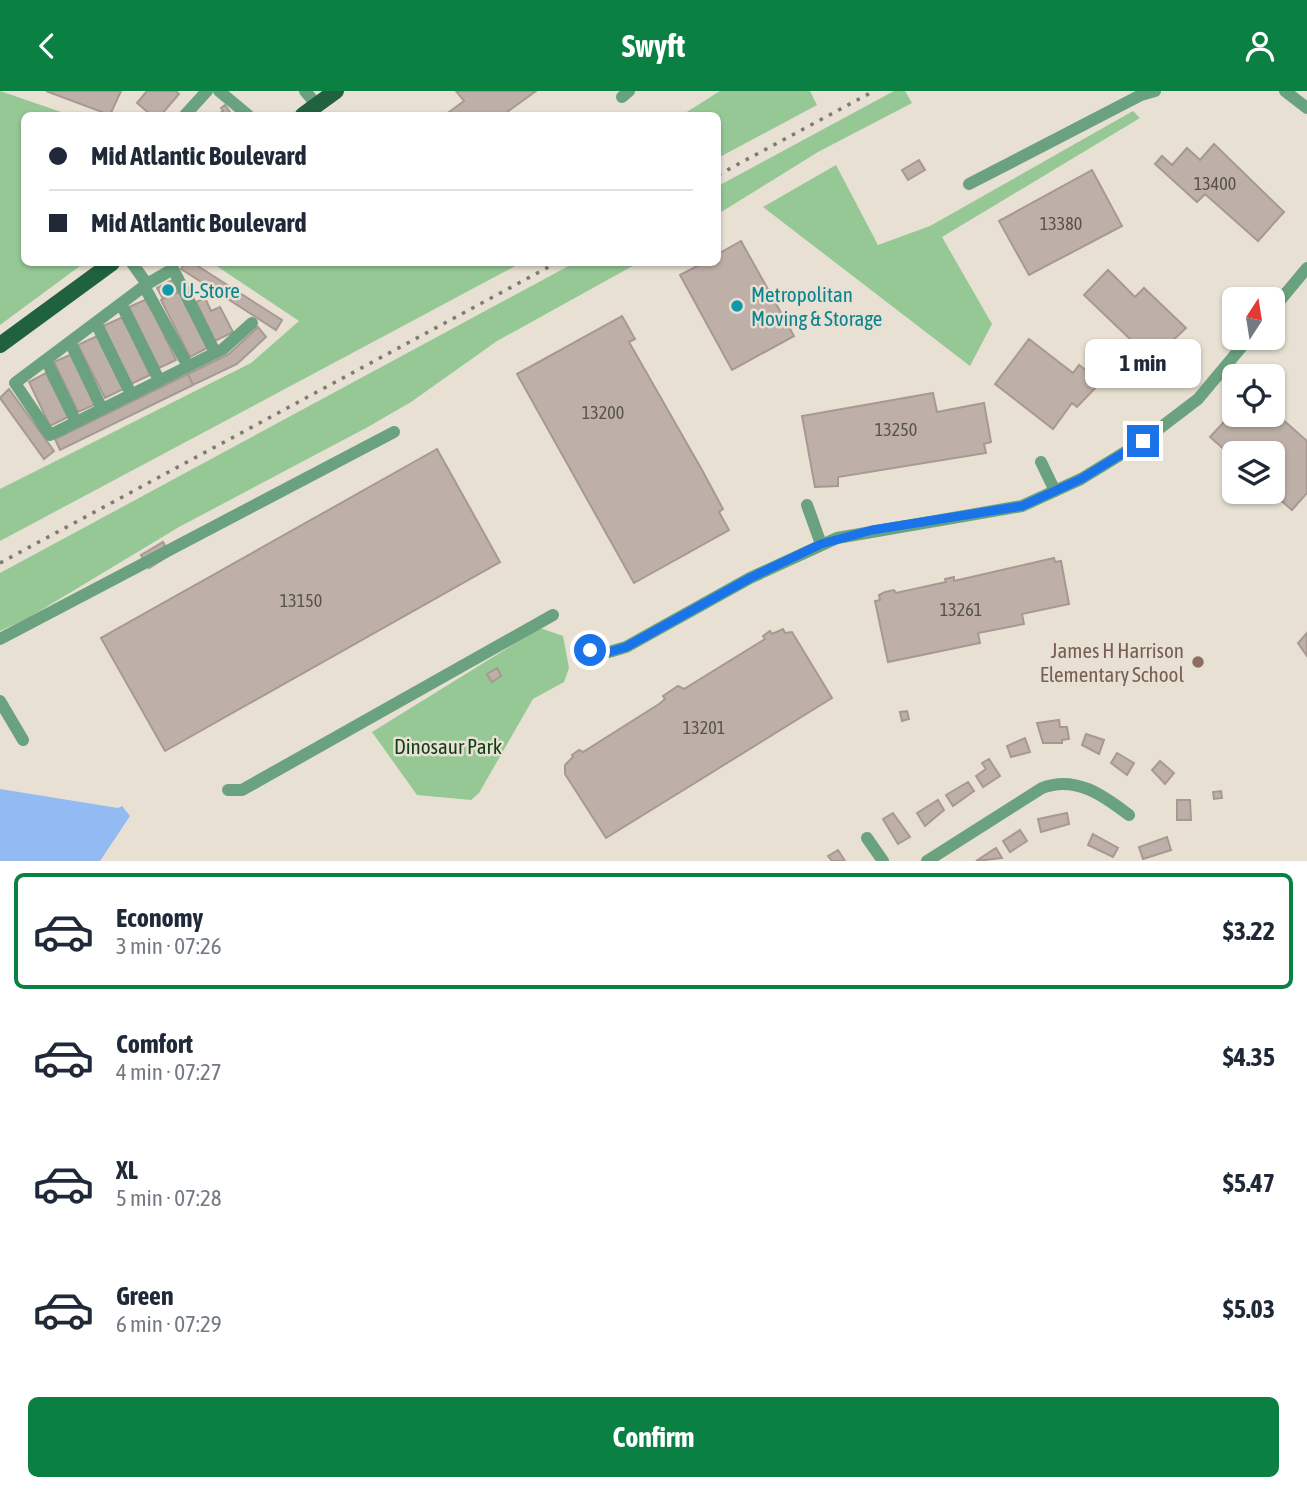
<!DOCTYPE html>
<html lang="en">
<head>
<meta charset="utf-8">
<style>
	:root { --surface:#fff; --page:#f6f6f7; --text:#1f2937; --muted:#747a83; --line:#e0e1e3; --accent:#0b8043 }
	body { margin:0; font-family:"Asap Condensed",sans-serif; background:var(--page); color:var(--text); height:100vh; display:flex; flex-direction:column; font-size:26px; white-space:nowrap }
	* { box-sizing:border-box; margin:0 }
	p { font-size:23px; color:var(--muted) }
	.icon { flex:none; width:38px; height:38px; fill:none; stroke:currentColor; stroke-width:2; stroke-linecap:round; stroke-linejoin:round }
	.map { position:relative; height:770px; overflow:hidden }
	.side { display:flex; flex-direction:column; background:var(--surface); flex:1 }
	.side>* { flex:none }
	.hud { position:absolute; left:21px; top:21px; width:700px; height:154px; border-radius:10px; box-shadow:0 2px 5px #0004; display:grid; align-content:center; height:154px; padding:0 28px; background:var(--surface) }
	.needle { width:46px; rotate:12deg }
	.tools { position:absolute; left:1222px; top:196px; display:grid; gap:14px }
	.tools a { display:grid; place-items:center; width:63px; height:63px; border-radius:10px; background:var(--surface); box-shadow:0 2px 5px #0004; font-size:35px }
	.end { position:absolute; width:32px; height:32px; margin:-16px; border:9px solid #1a73e8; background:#fff; box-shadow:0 0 0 4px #fff }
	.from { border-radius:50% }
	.bubble { position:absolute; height:49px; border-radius:10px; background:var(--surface); box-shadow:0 2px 5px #0004; font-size:23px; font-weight:700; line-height:49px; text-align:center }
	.hud b { display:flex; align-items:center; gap:24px; height:66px; font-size:26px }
	.hud b+b { border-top:2px solid var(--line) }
	.hud i { width:18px; height:18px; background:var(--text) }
	ul { padding:12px 0 0; list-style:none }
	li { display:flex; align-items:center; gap:21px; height:116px; margin:0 14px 10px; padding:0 14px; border:4px solid transparent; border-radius:10px }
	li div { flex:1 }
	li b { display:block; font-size:26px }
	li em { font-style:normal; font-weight:700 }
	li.on { border-color:var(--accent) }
	li>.icon { width:63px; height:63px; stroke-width:1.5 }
	.primary-button { display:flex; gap:14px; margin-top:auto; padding:14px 28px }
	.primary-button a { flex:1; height:80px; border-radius:10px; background:var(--accent); color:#fff; font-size:28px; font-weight:700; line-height:80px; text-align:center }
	header { display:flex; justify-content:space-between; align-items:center; height:91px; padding:0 28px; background:var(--accent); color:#fff; font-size:32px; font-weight:700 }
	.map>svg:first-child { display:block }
</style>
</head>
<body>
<header><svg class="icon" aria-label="back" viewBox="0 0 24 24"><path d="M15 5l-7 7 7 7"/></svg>Swyft<svg class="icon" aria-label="person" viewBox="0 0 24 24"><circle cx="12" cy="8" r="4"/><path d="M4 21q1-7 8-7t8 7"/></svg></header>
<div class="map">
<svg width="1307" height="770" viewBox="0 0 1307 770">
	<rect width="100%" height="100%" fill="#e7e0d3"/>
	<path fill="#96c896" d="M0 0 70 24H24V172H84L0 234Z
		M720 0H810L817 14 718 67V24H682Z
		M894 0H905L912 12 818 61 718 123V95Z
		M1133 20 1140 27 942 146 992 233 970 275 763 116 836 74 878 154 930 135Z
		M212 172H521L0 450V398L251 272 299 230Z
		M574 172H638L497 250 411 311 366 337 179 436 28 527 0 540V482Z
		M540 537 563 545 569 577 564 591 533 608 479 702 471 709 417 704 372 641Z"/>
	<path fill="#93baf2" d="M0 698 118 717 122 715 130 725 100 770H0Z"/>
	<path fill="#beb0a8" stroke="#a79992" stroke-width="2" d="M46 0H121L110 24Z
		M147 0H176L179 3 161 24H151L137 12Z
		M456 0H536L503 24H445L464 10Z
		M225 14 232 24H217L223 20 221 17Z
		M1214 53 1284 121 1258 150 1205 103 1197 111 1155 73 1162 65 1172 74 1187 57 1200 69Z
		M919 69 925 79 908 89 902 79Z
		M1092 79 1122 135 1029 184 999 130Z
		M741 150 794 245 732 279 680 184 703 172H718V163Z
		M185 172H193L282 229 276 239 181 178Z
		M1108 179 1135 206 1144 197 1186 237 1152 269 1084 204Z
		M172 189 178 201 163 208 157 197Z
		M179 201 207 257 190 266 161 209Z
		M205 207 211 220 220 216 233 241 215 250 196 211Z
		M147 208 176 269 159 277 129 216Z
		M622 225 635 248 629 251 702 379 723 418 719 421 729 439 634 492 517 283Z
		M123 226 150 284 131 293 103 235Z
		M258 236 266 246 237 273 193 294 188 283 229 263Z
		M97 245 123 298 105 307 78 254Z
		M1029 248 1073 282 1079 274 1101 291 1077 316 1072 312 1053 338 995 293Z
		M72 263 96 313 78 321 54 271Z
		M46 282 68 326 50 335 29 291Z
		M188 283 193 294 60 359 55 348Z
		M9 298 54 360 44 368 0 307Z
		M933 302 937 321 984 312 991 351 984 353 986 362 838 386V395L815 396 802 325Z
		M1272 319 1307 350V402L1292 419 1271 401 1272 362H1234V367L1210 346 1234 320V324H1272Z
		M437 358 500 471 165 660 101 547Z
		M163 451 170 464 149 477 141 464Z
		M1054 467 1055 471 1061 470 1069 513 1022 523 1024 533 978 542 980 552 888 571 875 510 880 509 879 504 885 501 894 499 896 502 946 491 945 488 954 486V490Z
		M783 538 785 542 792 541 832 607 606 747 565 683V674L573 666 572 664 579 659 583 661 659 613 665 608 663 605 678 595 684 598 765 548 763 545 770 540 772 543Z
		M1307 542V565L1298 552Z
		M1307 542V565L1298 552Z
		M497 577 501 585 492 591 487 583Z
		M907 620 909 628 902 630 900 621Z
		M1059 629 1060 636H1067L1069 648 1062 649V652H1043L1037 632Z
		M1086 643 1104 649 1099 663 1082 654Z
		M1025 647 1030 661 1011 666 1007 655Z
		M1117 662 1134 672 1127 684 1111 672Z
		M989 668 1000 685 983 696 976 685 986 678 982 672Z
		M1160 670 1174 682 1165 693 1152 679Z
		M968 691 974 700 953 715 946 704Z
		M1221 700 1222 707 1214 708 1213 701Z
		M938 709 944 719 925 735 917 722Z
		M1177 709H1190L1191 729H1177Z
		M893 722 910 746 898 753 883 728Z
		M1067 722 1069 733 1041 741 1038 728Z
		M1020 739 1027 750 1010 761 1003 750Z
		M1093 743 1118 757 1113 766 1088 754Z
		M1167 746 1171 759 1143 768 1139 756Z
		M996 757 1002 767 976 770Z
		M838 759 845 770H832L828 765Z"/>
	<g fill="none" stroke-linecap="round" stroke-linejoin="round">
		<path stroke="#6aa27f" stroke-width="12" d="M219 0 248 24
			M305 0 317 14
			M1285 0 1307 17
			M622 6 629 0
			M185 24 207 0
			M969 93 1141 4 1155 0
			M132 172 147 193 15 292 50 344 223 258 252 232
			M147 193 173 178 215 261
			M144 195 188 275
			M121 213 159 289
			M1272 219 1307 177
			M96 232 131 303
			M70 251 102 318
			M46 269 76 331
			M1041 371 1055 400
			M807 414 821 453
			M0 548 394 341
			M590 559 609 561 626 556 750 487 837 447 1022 415 1081 388 1143 350 1198 308 1249 247
			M0 610 23 649
			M228 699H242L553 524
			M867 747 883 770
			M927 770 1042 697C1075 684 1103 704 1129 724"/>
		<path stroke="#20623f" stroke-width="16" d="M303 24 336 0
			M0 254 112 172"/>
		<path stroke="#7f7a72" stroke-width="3.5" stroke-dasharray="3.5 7" stroke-linecap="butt" d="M718 84 874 0
			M0 472 556 172"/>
	</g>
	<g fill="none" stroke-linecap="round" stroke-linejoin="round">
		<path stroke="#1a73e8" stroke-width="9" d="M590 559 609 561 626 556 750 487 821 453 872 439 1022 415 1081 388 1143 350"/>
	</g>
	<g fill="#0f9aa8" stroke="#e7e0d3" stroke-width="2.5">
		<circle cx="168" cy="199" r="7"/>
		<circle cx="737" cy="215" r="7"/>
	</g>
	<circle fill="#8d6e63" stroke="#e7e0d3" stroke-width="2.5" cx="1198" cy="571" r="7"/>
	<g text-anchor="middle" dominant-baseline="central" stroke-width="5" stroke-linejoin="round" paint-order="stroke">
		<g font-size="18" fill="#57524c">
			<text x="1215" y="92">13400</text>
			<text x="1061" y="132">13380</text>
			<text x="603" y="321">13200</text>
			<text x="896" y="338">13250</text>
			<text x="301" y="509">13150</text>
			<text x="961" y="518">13261</text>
			<text x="704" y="636">13201</text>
		</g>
		<g font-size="21" fill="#0d838f" stroke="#e7e0d3" text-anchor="start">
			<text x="182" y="199">U-Store</text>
			<text x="751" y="203">Metropolitan<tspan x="751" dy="24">Moving &amp; Storage</tspan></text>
		</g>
		<g font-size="21" fill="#785e54" stroke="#e7e0d3" text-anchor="end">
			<text x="1184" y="559">James H Harrison<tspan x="1184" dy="24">Elementary School</tspan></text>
		</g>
		<g font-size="21" fill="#113f14" stroke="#e7e0d3">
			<text x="448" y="655">Dinosaur Park</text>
		</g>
	</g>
</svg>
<div class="tools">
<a><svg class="needle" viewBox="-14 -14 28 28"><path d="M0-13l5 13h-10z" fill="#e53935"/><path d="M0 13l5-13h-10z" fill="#747a83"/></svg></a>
<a><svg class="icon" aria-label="locate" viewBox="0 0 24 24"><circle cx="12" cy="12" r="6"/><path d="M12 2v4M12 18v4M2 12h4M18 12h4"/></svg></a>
<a><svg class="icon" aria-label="layers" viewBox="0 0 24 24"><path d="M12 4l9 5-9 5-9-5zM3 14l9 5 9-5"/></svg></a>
</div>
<i class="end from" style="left:590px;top:559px"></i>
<i class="end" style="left:1143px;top:350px"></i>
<div class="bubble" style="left:1085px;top:248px;width:116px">1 min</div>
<div class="hud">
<b><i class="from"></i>Mid Atlantic Boulevard</b>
<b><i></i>Mid Atlantic Boulevard</b>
</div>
</div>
<section class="side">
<ul>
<li class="on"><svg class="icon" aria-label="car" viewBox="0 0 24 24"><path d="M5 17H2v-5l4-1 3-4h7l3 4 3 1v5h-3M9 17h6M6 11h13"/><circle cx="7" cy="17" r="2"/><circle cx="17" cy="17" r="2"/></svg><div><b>Economy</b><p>3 min · 07:26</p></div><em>$3.22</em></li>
<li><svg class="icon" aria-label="car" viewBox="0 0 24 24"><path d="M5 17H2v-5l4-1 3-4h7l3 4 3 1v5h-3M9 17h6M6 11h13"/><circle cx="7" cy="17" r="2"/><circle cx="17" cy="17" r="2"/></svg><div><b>Comfort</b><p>4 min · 07:27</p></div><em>$4.35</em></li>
<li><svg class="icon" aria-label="car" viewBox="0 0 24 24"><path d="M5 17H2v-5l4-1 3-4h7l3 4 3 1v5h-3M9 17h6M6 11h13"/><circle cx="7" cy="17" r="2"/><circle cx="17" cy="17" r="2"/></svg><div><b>XL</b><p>5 min · 07:28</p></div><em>$5.47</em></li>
<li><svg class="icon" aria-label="car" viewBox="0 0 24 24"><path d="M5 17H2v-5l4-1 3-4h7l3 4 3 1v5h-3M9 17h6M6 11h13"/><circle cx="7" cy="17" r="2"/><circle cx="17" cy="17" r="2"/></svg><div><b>Green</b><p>6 min · 07:29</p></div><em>$5.03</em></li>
</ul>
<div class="primary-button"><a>Confirm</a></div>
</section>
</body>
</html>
